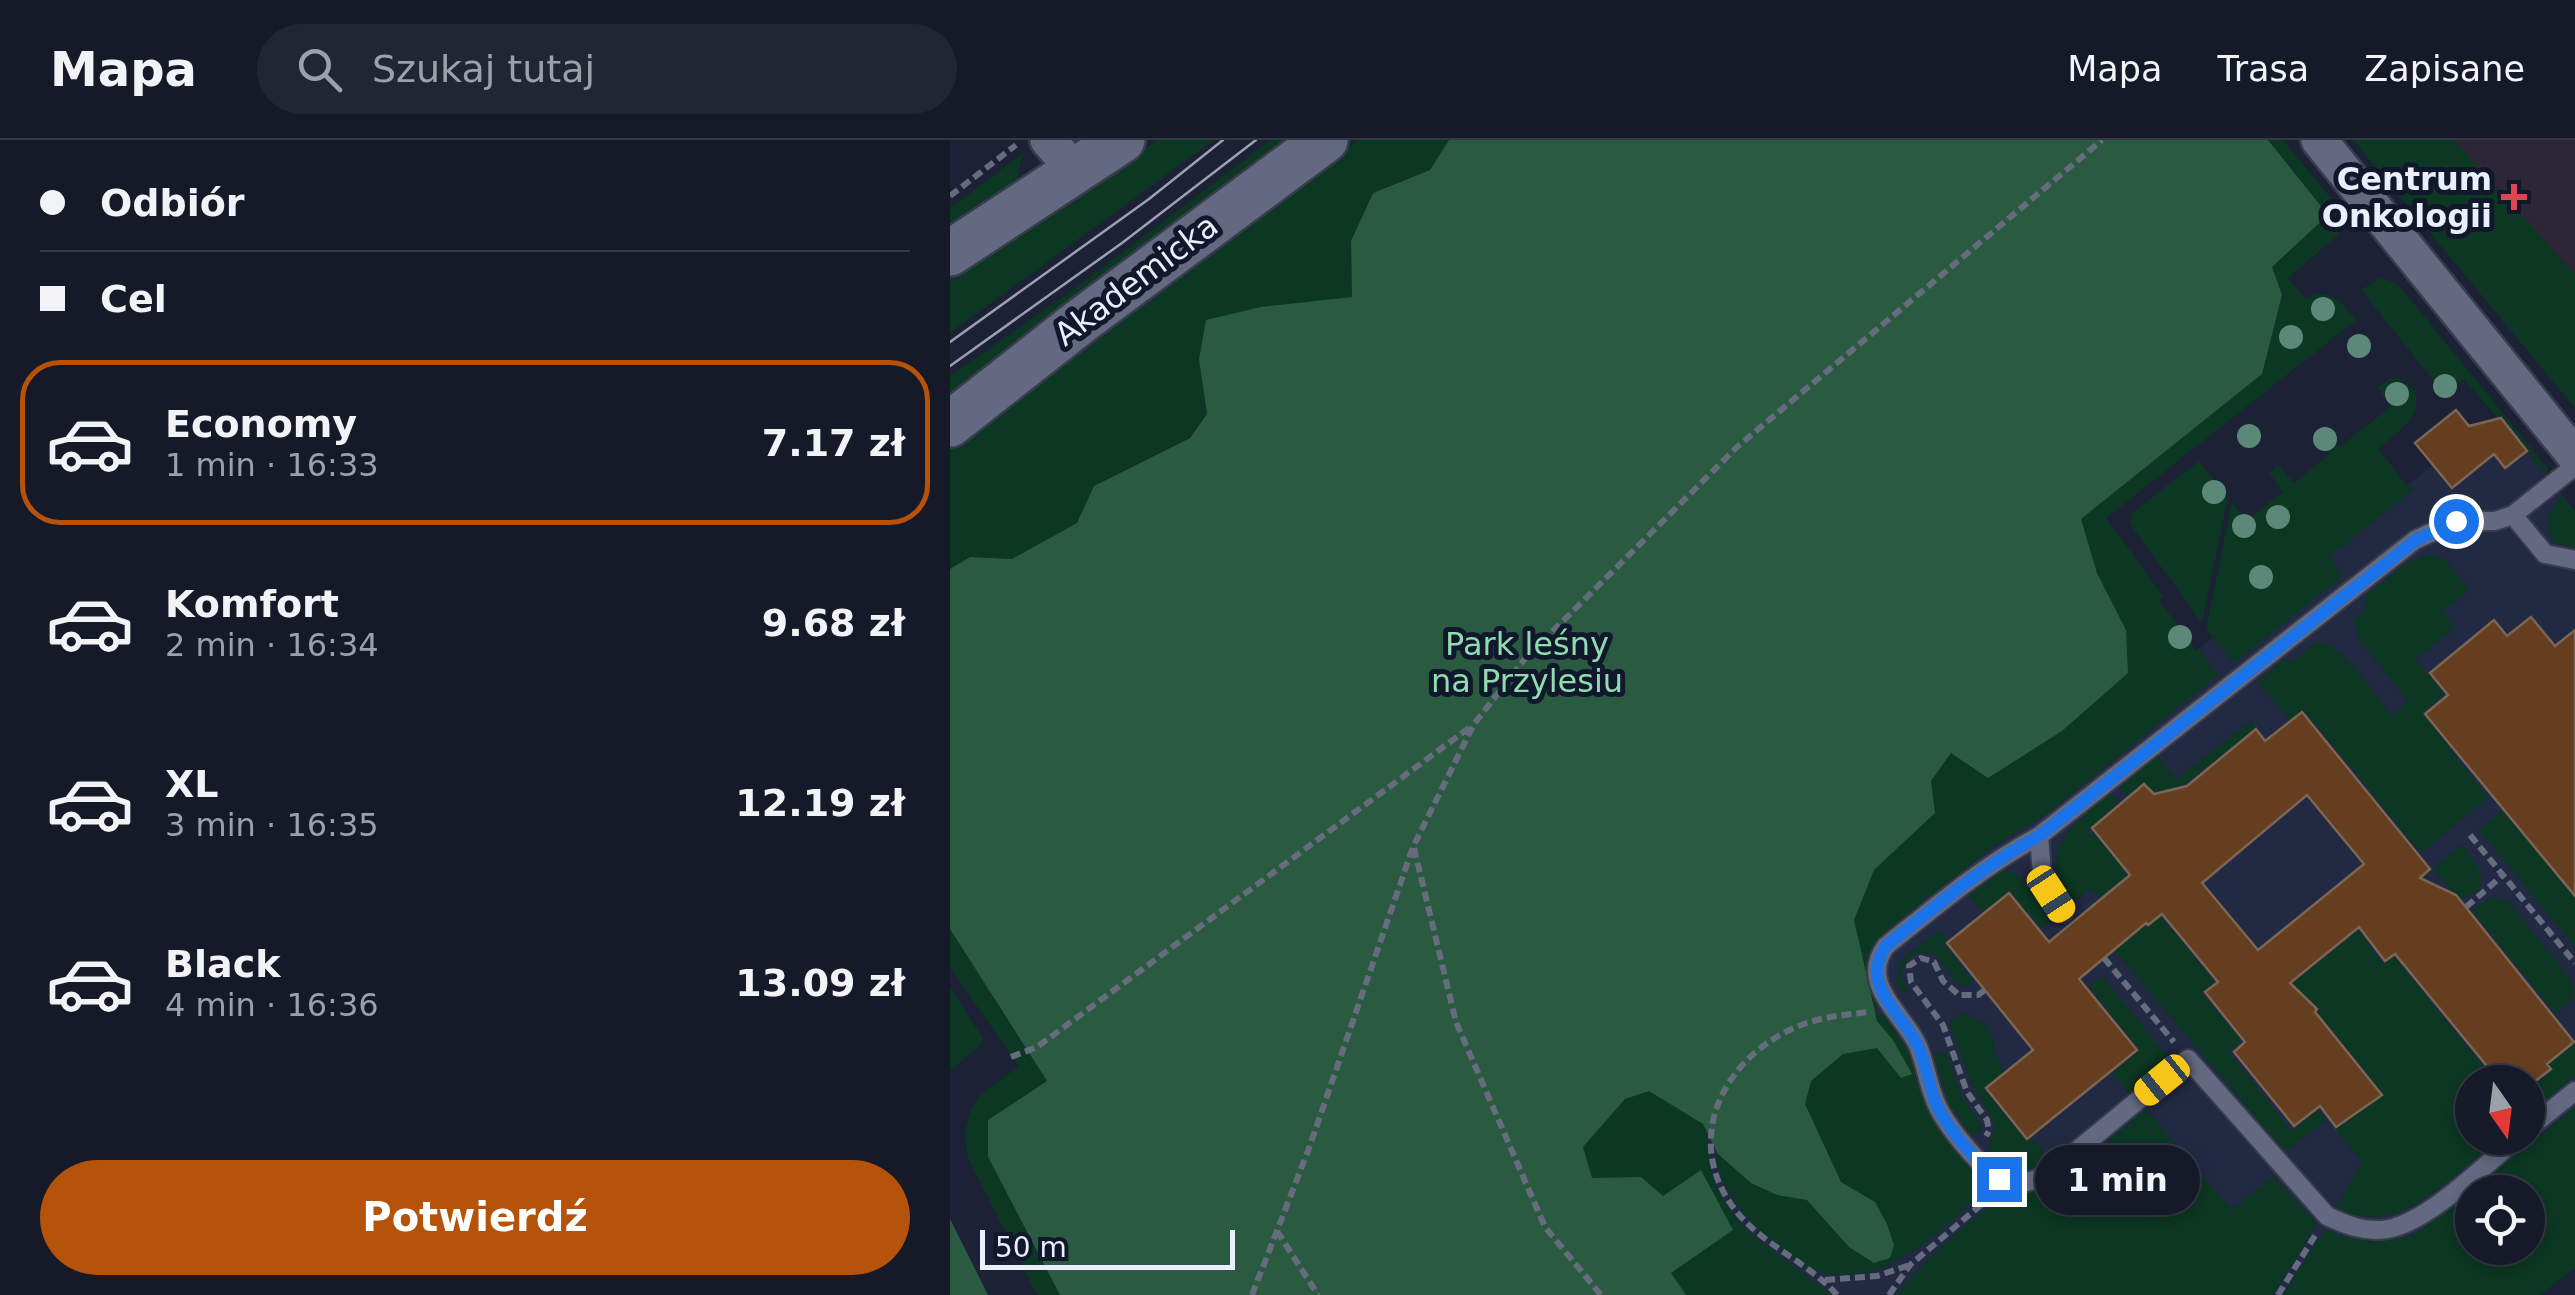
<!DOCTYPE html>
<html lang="pl">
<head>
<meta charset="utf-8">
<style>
	:root { --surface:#151928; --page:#222634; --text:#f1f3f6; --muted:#9da0a8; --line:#343845; --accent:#b45309 }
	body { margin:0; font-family:"DejaVu Sans",sans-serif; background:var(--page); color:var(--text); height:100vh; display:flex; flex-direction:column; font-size:38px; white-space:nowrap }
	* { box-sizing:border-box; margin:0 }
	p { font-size:32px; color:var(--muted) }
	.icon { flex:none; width:55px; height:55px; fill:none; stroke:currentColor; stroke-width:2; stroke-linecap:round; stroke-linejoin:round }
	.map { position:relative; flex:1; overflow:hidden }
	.details { display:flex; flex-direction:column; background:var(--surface); width:950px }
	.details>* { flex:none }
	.top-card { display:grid; align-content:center; height:220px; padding:0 40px; background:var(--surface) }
	.needle { width:65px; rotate:166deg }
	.controls { position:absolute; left:1505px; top:925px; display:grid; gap:20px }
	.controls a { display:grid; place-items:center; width:90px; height:90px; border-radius:50%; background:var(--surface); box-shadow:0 5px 15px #0003,0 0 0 2px var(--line); font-size:50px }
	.scale { position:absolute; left:30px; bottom:25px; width:255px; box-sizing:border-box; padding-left:10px; border:5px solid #eaeffd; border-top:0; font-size:28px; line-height:35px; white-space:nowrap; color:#eaeffd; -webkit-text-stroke:8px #12182b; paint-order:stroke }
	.end { position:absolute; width:45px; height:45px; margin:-22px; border:12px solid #1a73e8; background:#fff; box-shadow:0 0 0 5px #fff }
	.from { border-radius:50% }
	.bubble { position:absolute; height:70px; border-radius:35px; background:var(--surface); box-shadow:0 5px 15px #0003,0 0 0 2px var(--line); font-size:32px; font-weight:600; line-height:70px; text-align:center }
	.car { position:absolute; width:30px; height:60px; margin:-30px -15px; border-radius:12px; box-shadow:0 0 8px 2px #0007; background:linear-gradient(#f5c518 24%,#345 0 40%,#f5c518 0 76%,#345 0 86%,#f5c518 0) }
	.top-card b { display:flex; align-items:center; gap:35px; height:95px; font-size:38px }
	.top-card b+b { border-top:2px solid var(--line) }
	.top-card i { width:25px; height:25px; background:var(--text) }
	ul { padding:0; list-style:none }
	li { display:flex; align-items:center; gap:30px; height:165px; margin:0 20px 15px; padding:0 20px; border:5px solid transparent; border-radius:40px }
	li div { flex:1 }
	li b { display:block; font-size:38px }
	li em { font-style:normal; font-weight:600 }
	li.current { border-color:var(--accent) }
	li>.icon { width:90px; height:90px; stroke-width:1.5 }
	.button { display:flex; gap:20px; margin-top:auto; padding:20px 40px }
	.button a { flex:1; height:115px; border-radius:60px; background:var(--accent); color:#fff; font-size:40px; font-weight:600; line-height:115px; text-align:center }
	header { display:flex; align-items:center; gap:60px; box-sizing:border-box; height:140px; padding:0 50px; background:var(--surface); border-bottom:2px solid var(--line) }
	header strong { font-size:48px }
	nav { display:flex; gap:55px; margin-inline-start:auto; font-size:35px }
	.search { width:700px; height:90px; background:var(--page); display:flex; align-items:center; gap:25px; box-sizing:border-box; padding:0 35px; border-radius:55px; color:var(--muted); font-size:38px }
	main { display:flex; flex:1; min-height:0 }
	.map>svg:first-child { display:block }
</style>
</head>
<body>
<header>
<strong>Mapa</strong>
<div class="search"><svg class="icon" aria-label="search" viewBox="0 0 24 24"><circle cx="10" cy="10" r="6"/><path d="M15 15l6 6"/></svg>Szukaj tutaj</div>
<nav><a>Mapa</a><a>Trasa</a><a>Zapisane</a></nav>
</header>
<main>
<section class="details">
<div class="top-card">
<b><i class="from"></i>Odbiór</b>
<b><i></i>Cel</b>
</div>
<ul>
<li class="current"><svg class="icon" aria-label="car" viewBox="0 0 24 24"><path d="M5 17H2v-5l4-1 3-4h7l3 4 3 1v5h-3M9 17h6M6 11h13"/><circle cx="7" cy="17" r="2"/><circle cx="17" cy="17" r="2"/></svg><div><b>Economy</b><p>1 min · 16:33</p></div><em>7.17 zł</em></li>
<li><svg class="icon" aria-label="car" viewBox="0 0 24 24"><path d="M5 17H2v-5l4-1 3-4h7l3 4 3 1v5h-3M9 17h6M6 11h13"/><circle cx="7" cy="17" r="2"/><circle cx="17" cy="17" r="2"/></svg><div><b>Komfort</b><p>2 min · 16:34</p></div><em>9.68 zł</em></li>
<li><svg class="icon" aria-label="car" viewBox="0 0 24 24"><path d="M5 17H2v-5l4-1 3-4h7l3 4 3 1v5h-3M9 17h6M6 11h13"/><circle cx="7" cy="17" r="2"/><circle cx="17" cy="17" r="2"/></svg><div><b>XL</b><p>3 min · 16:35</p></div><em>12.19 zł</em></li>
<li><svg class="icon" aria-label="car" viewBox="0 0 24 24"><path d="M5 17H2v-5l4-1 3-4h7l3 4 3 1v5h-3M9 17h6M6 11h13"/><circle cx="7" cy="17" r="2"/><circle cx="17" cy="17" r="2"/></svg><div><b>Black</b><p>4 min · 16:36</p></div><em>13.09 zł</em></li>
</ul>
<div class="button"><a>Potwierdź</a></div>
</section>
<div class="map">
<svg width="1625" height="1155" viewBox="0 0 1625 1155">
	<rect width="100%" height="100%" fill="#1c2135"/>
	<path fill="#222943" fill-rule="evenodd" d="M1548 274 1625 371V1129L1589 1155H716L675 959ZM1522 942H1578V998H1522ZM1522 1052H1578V1108H1522Z"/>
	<path fill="#2c2636" d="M1455 0H1625V208Z"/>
	<path fill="#0c3722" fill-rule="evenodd" d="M208 0H264L0 193V135Z
		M321 0H346L0 262V236L116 155Z
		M408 0H499L480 30 422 53 401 101 402 157 365 163 249 219 257 275 240 297 144 346 127 383 62 419 20 417 0 429V309L141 197Z
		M1318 0H1333L1395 75 1389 94 1338 138 1356 159C1379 146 1392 163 1406 180L1156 378 1213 456 1209 460 1246 510 1249 509 1268 535 1098 673 1041 708 981 756 979 754 972 759 974 762C930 798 903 805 929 866L876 873 758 994C754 1081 825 1106 880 1155H716L605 1013 904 780 924 730 985 673 981 642 1001 613 1176 490 1147 433 1131 379 1312 234 1321 128 1378 75Z
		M1403 0H1504L1625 135V268Z
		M73 13 66 44 0 93V68Z
		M1430 138 1447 143 1599 330 1595 334 1549 274 1546 276 1514 239 1500 248 1487 245 1411 150Z
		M1447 238 1465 251C1472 279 1447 292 1428 308L1457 346 1464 349 1379 417 1393 436 1283 523 1256 489 1282 362 1297 380 1333 352 1319 333 1328 325 1344 343 1380 314 1366 296 1375 288 1390 307 1441 266 1428 248 1439 239Z
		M1249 321 1278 357 1252 483 1180 384 1182 373Z
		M1612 355 1625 371V407L1606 404C1590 388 1600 370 1612 355Z
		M1480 414 1496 420 1519 450 1493 472 1505 488 1466 519 1494 554 1472 573 1538 657 1471 713 1353 569 1340 580 1307 542 1335 519 1343 522 1367 502C1397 504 1422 555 1442 575L1458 561 1411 503 1403 480 1415 469 1416 455 1458 422Z
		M1301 581 1305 585 1303 590 1232 646 1227 686 1194 643 1177 656 1169 646 1208 616 1227 639Z
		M1161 653 1169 663 1137 690 1141 695 1144 693 1178 735 1149 758 1140 749 1123 762C1082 712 1123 684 1161 653Z
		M1552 670 1625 759V807L1529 690Z
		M1512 705C1529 726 1546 751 1508 759L1483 729Z
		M1054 729 1067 735 1102 779 1091 788 1059 751 1033 772 1018 755Z
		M1542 757 1558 762 1623 842V858L1606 874 1522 770Z
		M1211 777 1265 842 1252 854 1291 900 1278 915 1284 918 1341 991 1368 970 1376 980 1339 1009 1330 1006 1147 790 1193 783 1196 787Z
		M0 789 97 941 39 980 38 1017 110 1155H87L19 1020 14 995 21 970 29 956 69 926 0 828Z
		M989 790 998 801 994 804 1024 842 1016 846 1007 844 986 815 969 812 954 823 951 837 958 850 954 853 946 844 951 820Z
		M1409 790 1433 824 1444 817 1546 942H1522V998H1549C1503 1035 1450 1101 1386 1068L1412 1022 1386 990 1436 952 1431 951 1367 871V866L1362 868 1340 846Z
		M1152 836 1216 915 1211 930 1179 954 1162 933 1190 910 1139 847Z
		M0 847 34 900 29 907 0 931Z
		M934 873 959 913 979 974 1039 1046C1005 1077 971 1114 927 1130 911 1135 890 1137 873 1133 836 1123 781 1069 769 1032 765 1020 765 1007 765 994L877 882Z
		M1010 874C1054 882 1036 906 1054 932L1034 949 1076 1001 1082 997 1099 1020 1083 1030 1059 1032 1040 1017 1038 1008 1046 985 1023 948 999 883Z
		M1625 903V936L1578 974V950L1603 929 1599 924Z
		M996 911 1011 955 1031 984 1032 988 1027 994 1020 993 998 963 983 915Z
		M1625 967V1129L1589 1155H1333L1375 1089C1406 1103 1434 1105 1467 1093ZM1522 1052H1578V1108H1522Z
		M1196 969 1282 1070 1323 1036 1367 1084 1323 1155H946C977 1118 1014 1082 1055 1057 1067 1050 1085 1055 1099 1046 1133 1024 1164 995 1196 969Z"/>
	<path fill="#2a5b41" d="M499 0H1318L1378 75 1322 127 1332 155 1312 234 1131 379 1147 433 1176 490 1178 533 1112 591 1038 638 1001 613 981 641 985 673 924 730 904 780 927 881 943 900 962 934 951 938 927 908 893 914 861 941 855 964 891 1042 925 1062 937 1084 944 1105 940 1118 924 1123 899 1107 857 1060 827 1055 801 1043 768 1014 753 984 699 951 675 959 633 1007 642 1038 691 1037 713 1056 751 1030 783 1090 721 1133 736 1155H110L38 1017V980L97 941 0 789V429L20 417 62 419 127 383 144 346 240 298 257 274 249 219 256 180 311 167 402 157 401 101 423 53 480 30Z
		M0 1079 38 1155H0Z"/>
	<path fill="#643e1f" stroke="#7b6554" stroke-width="2.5" fill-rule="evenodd" d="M1506 270 1519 286 1551 278 1577 311 1555 328 1544 314 1502 348 1465 303Z
		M1581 477 1605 506 1625 490V756L1475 574 1498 555 1480 533 1544 480 1557 496Z
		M1352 572 1480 729 1470 738 1506 755 1624 902 1597 924 1601 929 1584 942H1550L1445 814 1435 821 1409 787 1340 843 1367 869 1365 872 1432 955 1386 987 1370 966 1344 986 1284 912 1295 902 1255 852 1268 842 1212 774 1198 785 1196 783 1129 839 1187 910 1077 999 1036 948 1083 910 997 803 1059 753 1099 802 1180 735 1142 688 1194 644 1204 654 1237 646 1306 589 1315 601ZM1357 655 1414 724 1308 810 1252 743Z"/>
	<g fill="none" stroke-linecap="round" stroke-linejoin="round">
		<defs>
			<path id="service" d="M1563 375 1595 414 1625 420
				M1089 696 1092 733 1113 772
				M1578 989 1625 951
				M1568 998C1534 1025 1480 1081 1438 1089 1416 1093 1396 1085 1377 1076L1238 919 1096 1036C1084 1040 1071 1045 1059 1043 1037 1038 996 985 987 965 978 946 976 925 968 906 953 873 908 844 936 806 986 766 1033 726 1089 696L1465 400 1506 381H1545L1563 375 1625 326"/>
			<path id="minor" d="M98 0 126 32
				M1369 0 1625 316"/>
			<path id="tertiary" d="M0 113 172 0
				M0 284 131 181 375 0"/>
		</defs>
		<use href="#service" stroke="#383c4e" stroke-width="22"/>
		<use href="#minor" stroke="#383c4e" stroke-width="40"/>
		<use href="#tertiary" stroke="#383c4e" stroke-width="50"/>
		<path stroke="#666b7d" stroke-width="6" stroke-dasharray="10 5" stroke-linecap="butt" d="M0 56 66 5
			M1520 695 1625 823
			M464 708 506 882 595 1087 651 1155
			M1516 767 1553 735
			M1154 818 1224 902
			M1035 850 1028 855H1009L993 841 984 822 971 818 959 826 961 842 993 885 1017 952 1037 980 1039 991 1036 996
			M61 917 87 907 523 585
			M327 1091 368 1155
			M875 1140 927 1136 960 1125
			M302 1155 358 1011 463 707 524 584 574 520 787 307 1152 0
			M887 1155C858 1122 814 1106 786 1071 732 1003 771 920 844 888 868 877 893 875 919 872
			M939 1155 960 1125 1038 1059
			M1328 1155 1366 1094"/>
		<use href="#service" stroke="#626981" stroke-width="18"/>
		<use href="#minor" stroke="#626981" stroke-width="35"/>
		<use href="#tertiary" stroke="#626981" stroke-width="45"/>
		<path stroke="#9ca1b1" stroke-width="2.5" d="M0 202 199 59 273 0
			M0 226 172 103 306 0"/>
	</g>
	<g fill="#5b8879">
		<circle cx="1373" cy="169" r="12"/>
		<circle cx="1341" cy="197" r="12"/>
		<circle cx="1409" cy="206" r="12"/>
		<circle cx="1495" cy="246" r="12"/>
		<circle cx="1447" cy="254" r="12"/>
		<circle cx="1299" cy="296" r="12"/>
		<circle cx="1375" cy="299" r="12"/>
		<circle cx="1264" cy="352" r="12"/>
		<circle cx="1328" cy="377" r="12"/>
		<circle cx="1294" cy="386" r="12"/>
		<circle cx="1311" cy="437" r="12"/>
		<circle cx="1230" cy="497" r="12"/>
	</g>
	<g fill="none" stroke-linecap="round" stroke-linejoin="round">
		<path stroke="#1a73e8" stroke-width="12" d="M1049 1039C1027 1022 1001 993 988 968 979 949 977 927 969 908 954 874 908 846 936 806 986 766 1033 726 1089 696L1466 400 1506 381"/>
	</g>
	<path fill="#e0444e" stroke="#12182b" stroke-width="4" d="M1559 42h10v10h10v10h-10v10h-10v-10h-10v-10h10z"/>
	<g text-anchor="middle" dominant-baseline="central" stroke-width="10" stroke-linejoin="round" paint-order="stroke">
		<g font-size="32" font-weight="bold" fill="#eaeffd" stroke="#12182b" text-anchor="end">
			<text x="1542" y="39">Centrum<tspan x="1542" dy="37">Onkologii</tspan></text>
		</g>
		<g font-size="32" fill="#eaeffd" stroke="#12182b">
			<text transform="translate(186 140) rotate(-37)">Akademicka</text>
		</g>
		<g font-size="32" fill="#8edcb0" stroke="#12182b">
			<text x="577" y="504">Park leśny<tspan x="577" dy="37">na Przylesiu</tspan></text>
		</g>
	</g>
</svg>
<div class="controls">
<a><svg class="needle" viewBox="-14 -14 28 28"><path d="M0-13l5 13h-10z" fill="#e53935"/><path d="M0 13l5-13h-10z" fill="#9da0a8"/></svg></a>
<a><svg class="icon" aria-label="locate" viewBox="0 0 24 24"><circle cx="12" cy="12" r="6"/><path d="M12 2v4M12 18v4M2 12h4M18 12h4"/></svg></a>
</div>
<div class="scale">50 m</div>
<i class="end from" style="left:1506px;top:381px"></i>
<i class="end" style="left:1049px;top:1039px"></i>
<div class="bubble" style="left:1085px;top:1005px;width:165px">1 min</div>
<i class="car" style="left:1101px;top:754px;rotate:147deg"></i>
<i class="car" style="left:1212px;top:940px;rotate:231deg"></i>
</div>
</main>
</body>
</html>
